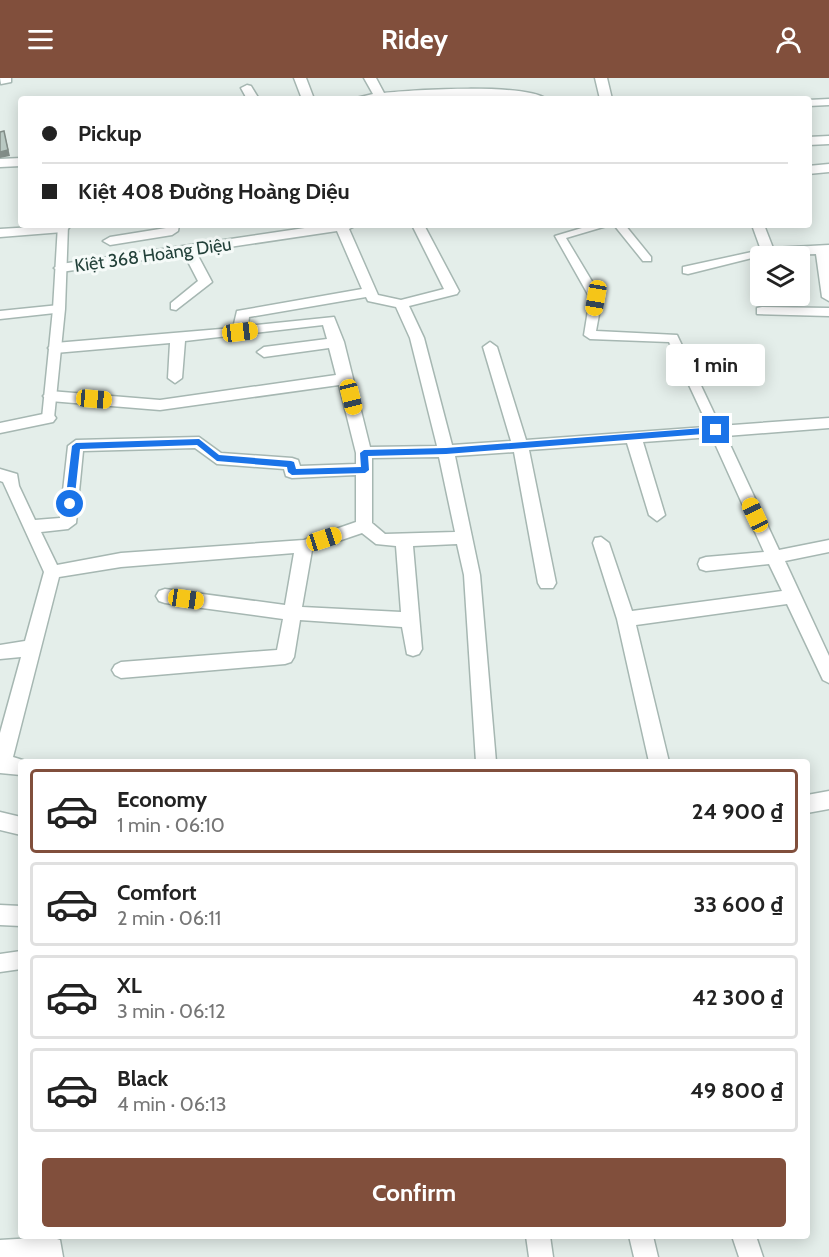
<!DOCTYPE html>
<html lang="en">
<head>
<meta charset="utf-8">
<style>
	:root { --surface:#fff; --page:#f6f6f6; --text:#222; --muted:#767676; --line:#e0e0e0; --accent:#814f3c }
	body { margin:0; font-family:Cabin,sans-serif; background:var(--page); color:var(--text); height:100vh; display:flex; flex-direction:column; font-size:22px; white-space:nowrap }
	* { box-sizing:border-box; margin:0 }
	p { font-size:20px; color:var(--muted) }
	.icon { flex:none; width:33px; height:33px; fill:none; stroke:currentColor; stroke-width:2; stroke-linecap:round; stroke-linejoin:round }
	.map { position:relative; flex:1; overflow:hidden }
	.sheet { position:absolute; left:18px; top:681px; width:792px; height:480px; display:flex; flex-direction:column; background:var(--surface); border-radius:6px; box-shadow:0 3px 15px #0003 }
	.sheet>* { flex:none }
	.banner { position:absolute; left:18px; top:18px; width:794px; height:132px; border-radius:6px; box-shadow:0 3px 15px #0003; display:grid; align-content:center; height:132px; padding:0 24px; background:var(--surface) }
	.tools { position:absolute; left:750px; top:168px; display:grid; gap:12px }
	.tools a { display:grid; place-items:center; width:60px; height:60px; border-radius:6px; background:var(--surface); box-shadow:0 3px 15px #0003; font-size:30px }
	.end { position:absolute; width:27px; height:27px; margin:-14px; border:8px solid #1a73e8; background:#fff; box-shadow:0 0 0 3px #fff }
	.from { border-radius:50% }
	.bubble { position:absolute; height:42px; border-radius:6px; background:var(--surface); box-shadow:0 3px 15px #0003; font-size:20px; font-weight:700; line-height:42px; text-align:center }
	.car { position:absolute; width:18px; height:36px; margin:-18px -9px; border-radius:8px; box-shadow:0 0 4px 2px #0007; background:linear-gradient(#f5c518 24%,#345 0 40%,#f5c518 0 76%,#345 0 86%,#f5c518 0) }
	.banner b { display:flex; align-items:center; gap:21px; height:57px; font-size:22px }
	.banner b+b { border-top:2px solid var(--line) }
	.banner i { width:15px; height:15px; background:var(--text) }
	ul { padding:10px 0 0; list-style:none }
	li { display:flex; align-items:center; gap:18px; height:84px; margin:0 12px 9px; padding:0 12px; border:3px solid var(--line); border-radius:6px }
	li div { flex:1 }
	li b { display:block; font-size:22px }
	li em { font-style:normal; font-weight:700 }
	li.on { border-color:var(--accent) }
	li>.icon { width:54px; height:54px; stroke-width:1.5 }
	.primary-button { display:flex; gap:12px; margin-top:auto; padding:12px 24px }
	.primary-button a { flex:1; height:69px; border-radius:6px; background:var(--accent); color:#fff; font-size:24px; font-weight:700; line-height:69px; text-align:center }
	header { display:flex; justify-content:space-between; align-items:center; height:78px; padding:0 24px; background:var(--accent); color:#fff; font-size:27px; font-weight:700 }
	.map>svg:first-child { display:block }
</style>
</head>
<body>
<header><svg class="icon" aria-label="menu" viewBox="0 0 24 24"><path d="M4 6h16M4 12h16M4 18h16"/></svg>Ridey<svg class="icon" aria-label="person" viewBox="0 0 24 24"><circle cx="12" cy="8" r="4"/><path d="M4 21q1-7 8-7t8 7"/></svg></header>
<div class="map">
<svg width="829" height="1179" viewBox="0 0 829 1179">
	<rect width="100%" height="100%" fill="#e4eeea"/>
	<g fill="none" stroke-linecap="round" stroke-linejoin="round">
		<defs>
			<path id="lane" d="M58 147H68L65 231 54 340 48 344 42 340 53 231Z
				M592 147H610L566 160 602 220 596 253 677 257 722 352 720 355 716 356 710 352 669 264 590 261 584 257 590 220 555 158Z
				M614 147H625L651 179V183H643Z
				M21 873V891L0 894V876Z"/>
			<path id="street" d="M0 0H11V4L1 6Z
				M294 0H306L314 21H302Z
				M364 0H376L384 15C412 12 526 5 546 21L449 18 352 21 373 16Z
				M595 0H607L612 21H600Z
				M247 7 251 8 259 21H247L241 10Z
				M829 21V27L808 28V22Z
				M829 58V66L808 67V59Z
				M21 80V88L0 89V81Z
				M829 86V94L808 96V88Z
				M66 147 69 150 63 154 0 159V151Z
				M167 147H179L178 153 172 157 110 167 103 163 110 159 166 150Z
				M325 147H357L349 151 378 217 401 222 444 211 412 147H424L459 213 457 216 409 228 424 260 452 367 511 363 483 269 490 264 497 269 526 362 829 340V350L726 358 779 472 829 462V474L785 483 829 578V605L823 602 787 526 636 547 669 684H649L617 541 593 465 595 460 601 459 609 465 632 533 782 513 769 486 706 493 700 491 698 486 700 481 706 479 764 474 712 359 643 364 665 437 657 443 649 437 627 365 529 372 556 505 553 510H541L538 505 514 374 455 378 480 497 496 684H476L464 497 457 466 413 468 422 571 419 576 413 578 407 576 402 549 300 542 294 579 291 584 285 586 121 600 115 597 112 592 115 587 121 584 277 572 283 541 165 525 159 523 156 518 159 513 165 511 285 527 294 475 121 489 59 499 13 679 29 684H21V697L0 695V655L21 579 0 581V567L25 563 44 494 3 404 0 403V391L17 396 19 408 35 442 60 440 68 368 76 362 199 359 221 375 292 380 298 382 300 388 356 386V375L339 307 160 332 50 323 43 318 50 313 160 322 336 297 329 270 264 279 257 274 264 269 327 261 323 247 185 263 182 300 175 305 168 300 170 265 55 275 48 270 55 265 233 250 237 233 362 211 337 153 196 174 212 204 176 232 171 231V225L198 203 184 176 61 194 54 190 61 186ZM366 219 368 223 396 229 410 260 437 368 370 369 344 264 334 239 248 248 249 239ZM195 370 217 386 284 391 286 398 292 400 356 397V444L304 462 121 475 57 487 41 454 68 451 76 445 83 373ZM439 379 455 454 385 456 372 445V380ZM362 455 376 466 396 468 401 534 302 529 312 472Z
				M752 147H764L773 170 829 167V223L822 219 816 176 760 178 688 196 683 195V189L761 172Z
				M59 227 64 228V234L0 241V233Z
				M762 229 829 230V238L757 236V230Z
				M48 335 53 336 56 340 53 344 0 355V345Z
				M829 713V731L807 735V717Z
				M0 734 21 739V757L0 752Z
				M0 827 21 828V848L0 847Z
				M526 1158H550L553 1179H529Z
				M629 1158H653L658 1179H634Z
				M732 1158H756L763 1179H739Z
				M51 1159 60 1162 63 1179H0V1162Z"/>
		</defs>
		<use href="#lane" stroke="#a6b7b2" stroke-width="3"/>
		<use href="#street" stroke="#a6b7b2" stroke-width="3"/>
		<use href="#lane" fill="#fff" fill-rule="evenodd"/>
		<use href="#street" fill="#fff" fill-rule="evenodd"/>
	</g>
	<path fill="#828d88" d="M4 53 10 78 0 80V74Z"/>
	<path fill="#b9c9c3" stroke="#828d88" stroke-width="1.5" d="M4 53 8 72 0 74V54Z"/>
	<path fill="#1a73e8" d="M716 349 720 352 716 355 446 376 368 378 369 392 365 395 292 397 288 394 287 389 217 383 197 367 80 371 74 426 70 429 65 426 72 368 76 365 199 361 219 377 291 383 294 384 296 391 361 389 360 375 364 372 446 370Z"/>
	<g text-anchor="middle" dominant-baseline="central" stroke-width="6" stroke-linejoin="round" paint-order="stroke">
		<g font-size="18" fill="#23413a" stroke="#f5faf8">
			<text transform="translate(153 177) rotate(-8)">Kiệt 368 Hoàng Diệu</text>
		</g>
	</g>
</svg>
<div class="tools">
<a><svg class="icon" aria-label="layers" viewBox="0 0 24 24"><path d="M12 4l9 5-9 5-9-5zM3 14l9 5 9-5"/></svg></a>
</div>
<i class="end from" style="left:70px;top:426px"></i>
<i class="end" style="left:716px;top:352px"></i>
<div class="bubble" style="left:666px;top:266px;width:99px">1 min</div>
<i class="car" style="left:596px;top:220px;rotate:190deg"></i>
<i class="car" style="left:240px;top:254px;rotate:83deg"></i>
<i class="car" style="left:351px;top:319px;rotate:166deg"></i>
<i class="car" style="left:94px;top:321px;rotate:95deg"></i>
<i class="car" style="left:755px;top:437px;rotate:335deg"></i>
<i class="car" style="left:324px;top:461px;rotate:72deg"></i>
<i class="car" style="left:186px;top:521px;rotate:98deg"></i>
<div class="banner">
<b><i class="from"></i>Pickup</b>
<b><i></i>Kiệt 408 Đường Hoàng Diệu</b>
</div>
<section class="sheet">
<ul>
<li class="on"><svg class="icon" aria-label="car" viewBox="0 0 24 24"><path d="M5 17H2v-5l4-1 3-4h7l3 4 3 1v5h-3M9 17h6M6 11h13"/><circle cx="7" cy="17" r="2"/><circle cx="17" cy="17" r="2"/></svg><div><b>Economy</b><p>1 min · 06:10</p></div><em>24 900 ₫</em></li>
<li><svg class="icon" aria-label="car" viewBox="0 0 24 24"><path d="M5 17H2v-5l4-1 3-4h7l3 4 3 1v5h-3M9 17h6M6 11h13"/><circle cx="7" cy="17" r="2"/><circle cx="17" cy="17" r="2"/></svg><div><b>Comfort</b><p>2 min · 06:11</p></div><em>33 600 ₫</em></li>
<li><svg class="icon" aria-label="car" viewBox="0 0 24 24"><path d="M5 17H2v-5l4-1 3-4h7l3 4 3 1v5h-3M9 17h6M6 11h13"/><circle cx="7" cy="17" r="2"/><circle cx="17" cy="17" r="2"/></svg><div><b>XL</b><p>3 min · 06:12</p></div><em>42 300 ₫</em></li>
<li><svg class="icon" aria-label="car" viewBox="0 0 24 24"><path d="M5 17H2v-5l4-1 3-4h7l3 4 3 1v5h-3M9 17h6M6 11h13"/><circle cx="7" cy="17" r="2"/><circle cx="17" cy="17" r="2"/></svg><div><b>Black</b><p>4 min · 06:13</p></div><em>49 800 ₫</em></li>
</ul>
<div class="primary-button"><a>Confirm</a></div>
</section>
</div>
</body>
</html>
